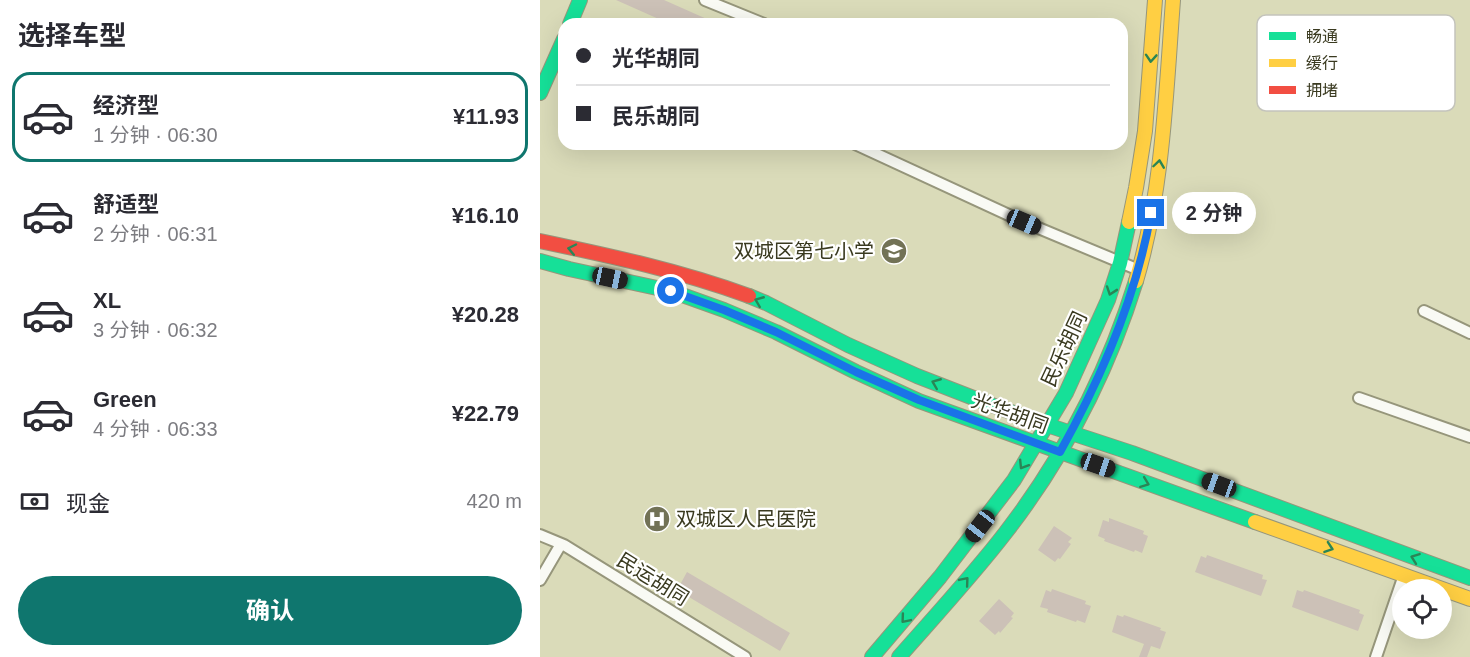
<!DOCTYPE html>
<html lang="zh">
<head>
<meta charset="utf-8">
<style>
	:root { --surface:#fff; --page:#f2f2f3; --text:#2b2b33; --muted:#7c7c81; --line:#e1e1e2; --accent:#0f766e }
	body { margin:0; font-family:Helvetica,"Noto Sans SC",sans-serif; background:var(--page); color:var(--text); height:100vh; display:flex; flex-direction:column; font-size:22px; white-space:nowrap }
	* { box-sizing:border-box; margin:0 }
	p { font-size:20px; color:var(--muted) }
	.icon { flex:none; width:33px; height:33px; fill:none; stroke:currentColor; stroke-width:2; stroke-linecap:round; stroke-linejoin:round }
	.map { position:relative; flex:1; overflow:hidden }
	.panel { display:flex; flex-direction:column; background:var(--surface); width:540px }
	.panel>* { flex:none }
	.banner { position:absolute; left:18px; top:18px; width:570px; height:132px; border-radius:18px; box-shadow:0 6px 24px #0002; display:grid; align-content:center; height:132px; padding:0 18px; background:var(--surface) }
	.buttons { position:absolute; left:852px; top:579px; display:grid; gap:12px }
	.buttons a { display:grid; place-items:center; width:60px; height:60px; border-radius:50%; background:var(--surface); box-shadow:0 6px 24px #0002; font-size:30px }
	.end { position:absolute; width:27px; height:27px; margin:-14px; border:8px solid #1a73e8; background:#fff; box-shadow:0 0 0 3px #fff }
	.from { border-radius:50% }
	.bubble { position:absolute; height:42px; border-radius:21px; background:var(--surface); box-shadow:0 6px 24px #0002; font-size:20px; font-weight:700; line-height:42px; text-align:center }
	.car { position:absolute; width:18px; height:36px; margin:-18px -9px; border-radius:8px; box-shadow:0 0 4px 2px #0007; background:linear-gradient(#222 24%,#8ab4d8 0 40%,#222 0 76%,#8ab4d8 0 86%,#222 0) }
	.banner b { display:flex; align-items:center; gap:21px; height:57px; font-size:22px }
	.banner b+b { border-top:2px solid var(--line) }
	.banner i { width:15px; height:15px; background:var(--text) }
	ul { padding:0; list-style:none }
	li { display:flex; align-items:center; gap:18px; height:90px; margin:0 12px 9px; padding:0 6px; border:3px solid transparent; border-radius:18px }
	li div { flex:1 }
	li b { display:block; font-size:22px }
	li em { font-style:normal; font-weight:700 }
	li.active { border-color:var(--accent) }
	li>.icon { width:54px; height:54px; stroke-width:1.5 }
	h2 { padding:0 18px; font-size:27px; line-height:72px }
	.pay { display:flex; align-items:center; gap:15px; height:66px; padding:0 18px; font-size:22px }
	.pay p { margin-inline-start:auto }
	.primary-button { display:flex; gap:12px; margin-top:auto; padding:12px 18px }
	.primary-button a { flex:1; height:69px; border-radius:36px; background:var(--accent); color:#fff; font-size:24px; font-weight:700; line-height:69px; text-align:center }
	main { display:flex; flex:1; min-height:0 }
	.map>svg:first-child { display:block }
</style>
</head>
<body>
<main>
<section class="panel">
<h2>选择车型</h2>
<ul>
<li class="active"><svg class="icon" aria-label="car" viewBox="0 0 24 24"><path d="M5 17H2v-5l4-1 3-4h7l3 4 3 1v5h-3M9 17h6M6 11h13"/><circle cx="7" cy="17" r="2"/><circle cx="17" cy="17" r="2"/></svg><div><b>经济型</b><p>1 分钟 · 06:30</p></div><em>¥11.93</em></li>
<li><svg class="icon" aria-label="car" viewBox="0 0 24 24"><path d="M5 17H2v-5l4-1 3-4h7l3 4 3 1v5h-3M9 17h6M6 11h13"/><circle cx="7" cy="17" r="2"/><circle cx="17" cy="17" r="2"/></svg><div><b>舒适型</b><p>2 分钟 · 06:31</p></div><em>¥16.10</em></li>
<li><svg class="icon" aria-label="car" viewBox="0 0 24 24"><path d="M5 17H2v-5l4-1 3-4h7l3 4 3 1v5h-3M9 17h6M6 11h13"/><circle cx="7" cy="17" r="2"/><circle cx="17" cy="17" r="2"/></svg><div><b>XL</b><p>3 分钟 · 06:32</p></div><em>¥20.28</em></li>
<li><svg class="icon" aria-label="car" viewBox="0 0 24 24"><path d="M5 17H2v-5l4-1 3-4h7l3 4 3 1v5h-3M9 17h6M6 11h13"/><circle cx="7" cy="17" r="2"/><circle cx="17" cy="17" r="2"/></svg><div><b>Green</b><p>4 分钟 · 06:33</p></div><em>¥22.79</em></li>
</ul>
<div class="pay"><svg class="icon" aria-label="cash" viewBox="0 0 24 24"><path d="M3 7h18v10H3z"/><circle cx="12" cy="12" r="2"/></svg>现金<p>420 m</p></div>
<div class="primary-button"><a>确认</a></div>
</section>
<div class="map">
<svg width="930" height="657" viewBox="0 0 930 657">
	<rect width="100%" height="100%" fill="#dadbb9"/>
	<path fill="#ccc1b7" d="M76 0H124L178 24H130Z
		M569 518 604 531 603 534 608 536 602 553 595 550 594 552 564 541 565 539 558 536 563 520 569 522Z
		M514 526 532 538 528 542 531 544 520 559 518 558 515 562 498 550Z
		M667 555 723 575 722 579 727 580 721 596 655 572 661 556 666 558Z
		M147 572 250 633 240 651 137 590Z
		M512 589 546 601 545 604 551 606 545 623 537 620 536 622 507 612 508 609 500 607 506 590 511 592Z
		M757 590 763 592 764 590 820 610 819 613 824 615 818 631 752 607Z
		M459 599 474 613 471 617 473 618 460 633 459 631 455 635 439 621Z
		M577 615 583 617 584 615 621 628 620 630 626 632 620 649 611 646 607 657H599L604 644 572 632Z"/>
	<g fill="none" stroke-linecap="round" stroke-linejoin="round">
		<defs>
			<path id="street" d="M165 0 224 24
				M315 144 484 222 599 270
				M884 311 930 333
				M819 398 930 437
				M0 535 24 545 205 657
				M0 580 21 544
				M836 657 864 575"/>
			<path id="fast" d="M30 24 40 0
				M0 93 24 39
				M0 261 29 269 131 291 184 310 236 332 316 372 379 401 715 522
				M209 296 226 303 308 345 377 376 449 404 507 425 592 453 930 578
				M332 657 400 577 474 480 526 393 568 300 580 263 589 222
				M359 657C395 616 433 575 466 532 524 457 568 371 596 281"/>
			<path id="slow" d="M589 222 596 188 605 131 615 0
				M596 281C623 190 626 94 633 0
				M715 522 930 599"/>
			<path id="jam" d="M0 241C71 256 141 271 209 296"/>
		</defs>
		<use href="#street" stroke="#96967b" stroke-width="14"/>
		<use href="#fast" stroke="#96967b" stroke-width="16"/>
		<use href="#slow" stroke="#96967b" stroke-width="16"/>
		<use href="#jam" stroke="#96967b" stroke-width="16"/>
		<use href="#street" stroke="#f9faf4" stroke-width="10"/>
		<use href="#fast" stroke="#16e098" stroke-width="14"/>
		<use href="#slow" stroke="#ffcf43" stroke-width="14"/>
		<use href="#jam" stroke="#f24e42" stroke-width="14"/>
	</g>
	<defs><path id="oneway-chevron" d="M-2-3.5L2.5 0L-2 3.5" fill="none" stroke-width="1.6" stroke-linecap="round" stroke-linejoin="round" transform="scale(1.5)"/></defs>
	<g stroke="#2a8556">
		<use href="#oneway-chevron" transform="translate(611 58) rotate(94)"/>
		<use href="#oneway-chevron" transform="translate(619 164) rotate(-82)"/>
		<use href="#oneway-chevron" transform="translate(32 249) rotate(-168)"/>
		<use href="#oneway-chevron" transform="translate(571 291) rotate(109)"/>
		<use href="#oneway-chevron" transform="translate(219 301) rotate(-158)"/>
		<use href="#oneway-chevron" transform="translate(396 383) rotate(-158)"/>
		<use href="#oneway-chevron" transform="translate(483 465) rotate(122)"/>
		<use href="#oneway-chevron" transform="translate(605 483) rotate(21)"/>
		<use href="#oneway-chevron" transform="translate(789 548) rotate(19)"/>
		<use href="#oneway-chevron" transform="translate(875 558) rotate(-160)"/>
		<use href="#oneway-chevron" transform="translate(425 581) rotate(-50)"/>
		<use href="#oneway-chevron" transform="translate(365 619) rotate(130)"/>
	</g>
	<g fill="none" stroke-linecap="round" stroke-linejoin="round">
		<path stroke="#1a73e8" stroke-width="8" d="M131 291 184 310 236 332 316 372 379 400 520 452C562 377 596 298 611 213"/>
	</g>
	<defs>
		<symbol id="school-disc" viewBox="-11 -11 22 22"><circle r="9.5" fill="#727256" stroke="#fff"/><path d="M0-5L7-2L0 1L-7-2ZM-4 1L0 2.5L4 1V4Q0 6-4 4Z" fill="#fff"/></symbol>
		<symbol id="hospital-disc" viewBox="-11 -11 22 22"><circle r="9.5" fill="#727256" stroke="#fff"/><path d="M-5-5h3v3.5h4V-5h3V5h-3V1.5h-4V5h-3Z" fill="#fff"/></symbol>
	</defs>
	<g fill-rule="evenodd">
		<use href="#school-disc" x="339" y="236" width="30" height="30"/>
		<use href="#hospital-disc" x="102" y="504" width="30" height="30"/>
	</g>
	<g text-anchor="middle" dominant-baseline="central" stroke-width="4.5" stroke-linejoin="round" paint-order="stroke">
		<g font-size="20" fill="#3a3a20" stroke="#fff" text-anchor="end">
			<text x="334" y="251">双城区第七小学</text>
			<text x="136" y="519" text-anchor="start">双城区人民医院</text>
		</g>
		<g font-size="20" fill="#3a3a20" stroke="#fff">
			<text transform="translate(524 349) rotate(-65)">民乐胡同</text>
			<text transform="translate(470 413) rotate(20)">光华胡同</text>
			<text transform="translate(113 579) rotate(32)">民运胡同</text>
		</g>
	</g>
	<rect x="717" y="15" width="198" height="96" rx="9" fill="#fff" stroke="#c4c4bc" stroke-width="1.5"/>
	<rect x="729" y="32" width="27" height="8" fill="#16e098"/>
	<rect x="729" y="59" width="27" height="8" fill="#ffcf43"/>
	<rect x="729" y="86" width="27" height="8" fill="#f24e42"/>
	<g font-size="16" fill="#3a3a20">
		<text x="766" y="42">畅通</text>
		<text x="766" y="69">缓行</text>
		<text x="766" y="96">拥堵</text>
	</g>
</svg>
<div class="buttons">
<a><svg class="icon" aria-label="locate" viewBox="0 0 24 24"><circle cx="12" cy="12" r="6"/><path d="M12 2v4M12 18v4M2 12h4M18 12h4"/></svg></a>
</div>
<i class="end from" style="left:131px;top:291px"></i>
<i class="end" style="left:611px;top:213px"></i>
<div class="bubble" style="left:632px;top:192px;width:84px">2 分钟</div>
<i class="car" style="left:484px;top:222px;rotate:113deg"></i>
<i class="car" style="left:70px;top:278px;rotate:102deg"></i>
<i class="car" style="left:558px;top:465px;rotate:109deg"></i>
<i class="car" style="left:679px;top:485px;rotate:290deg"></i>
<i class="car" style="left:440px;top:526px;rotate:218deg"></i>
<div class="banner">
<b><i class="from"></i>光华胡同</b>
<b><i></i>民乐胡同</b>
</div>
</div>
</main>
</body>
</html>
